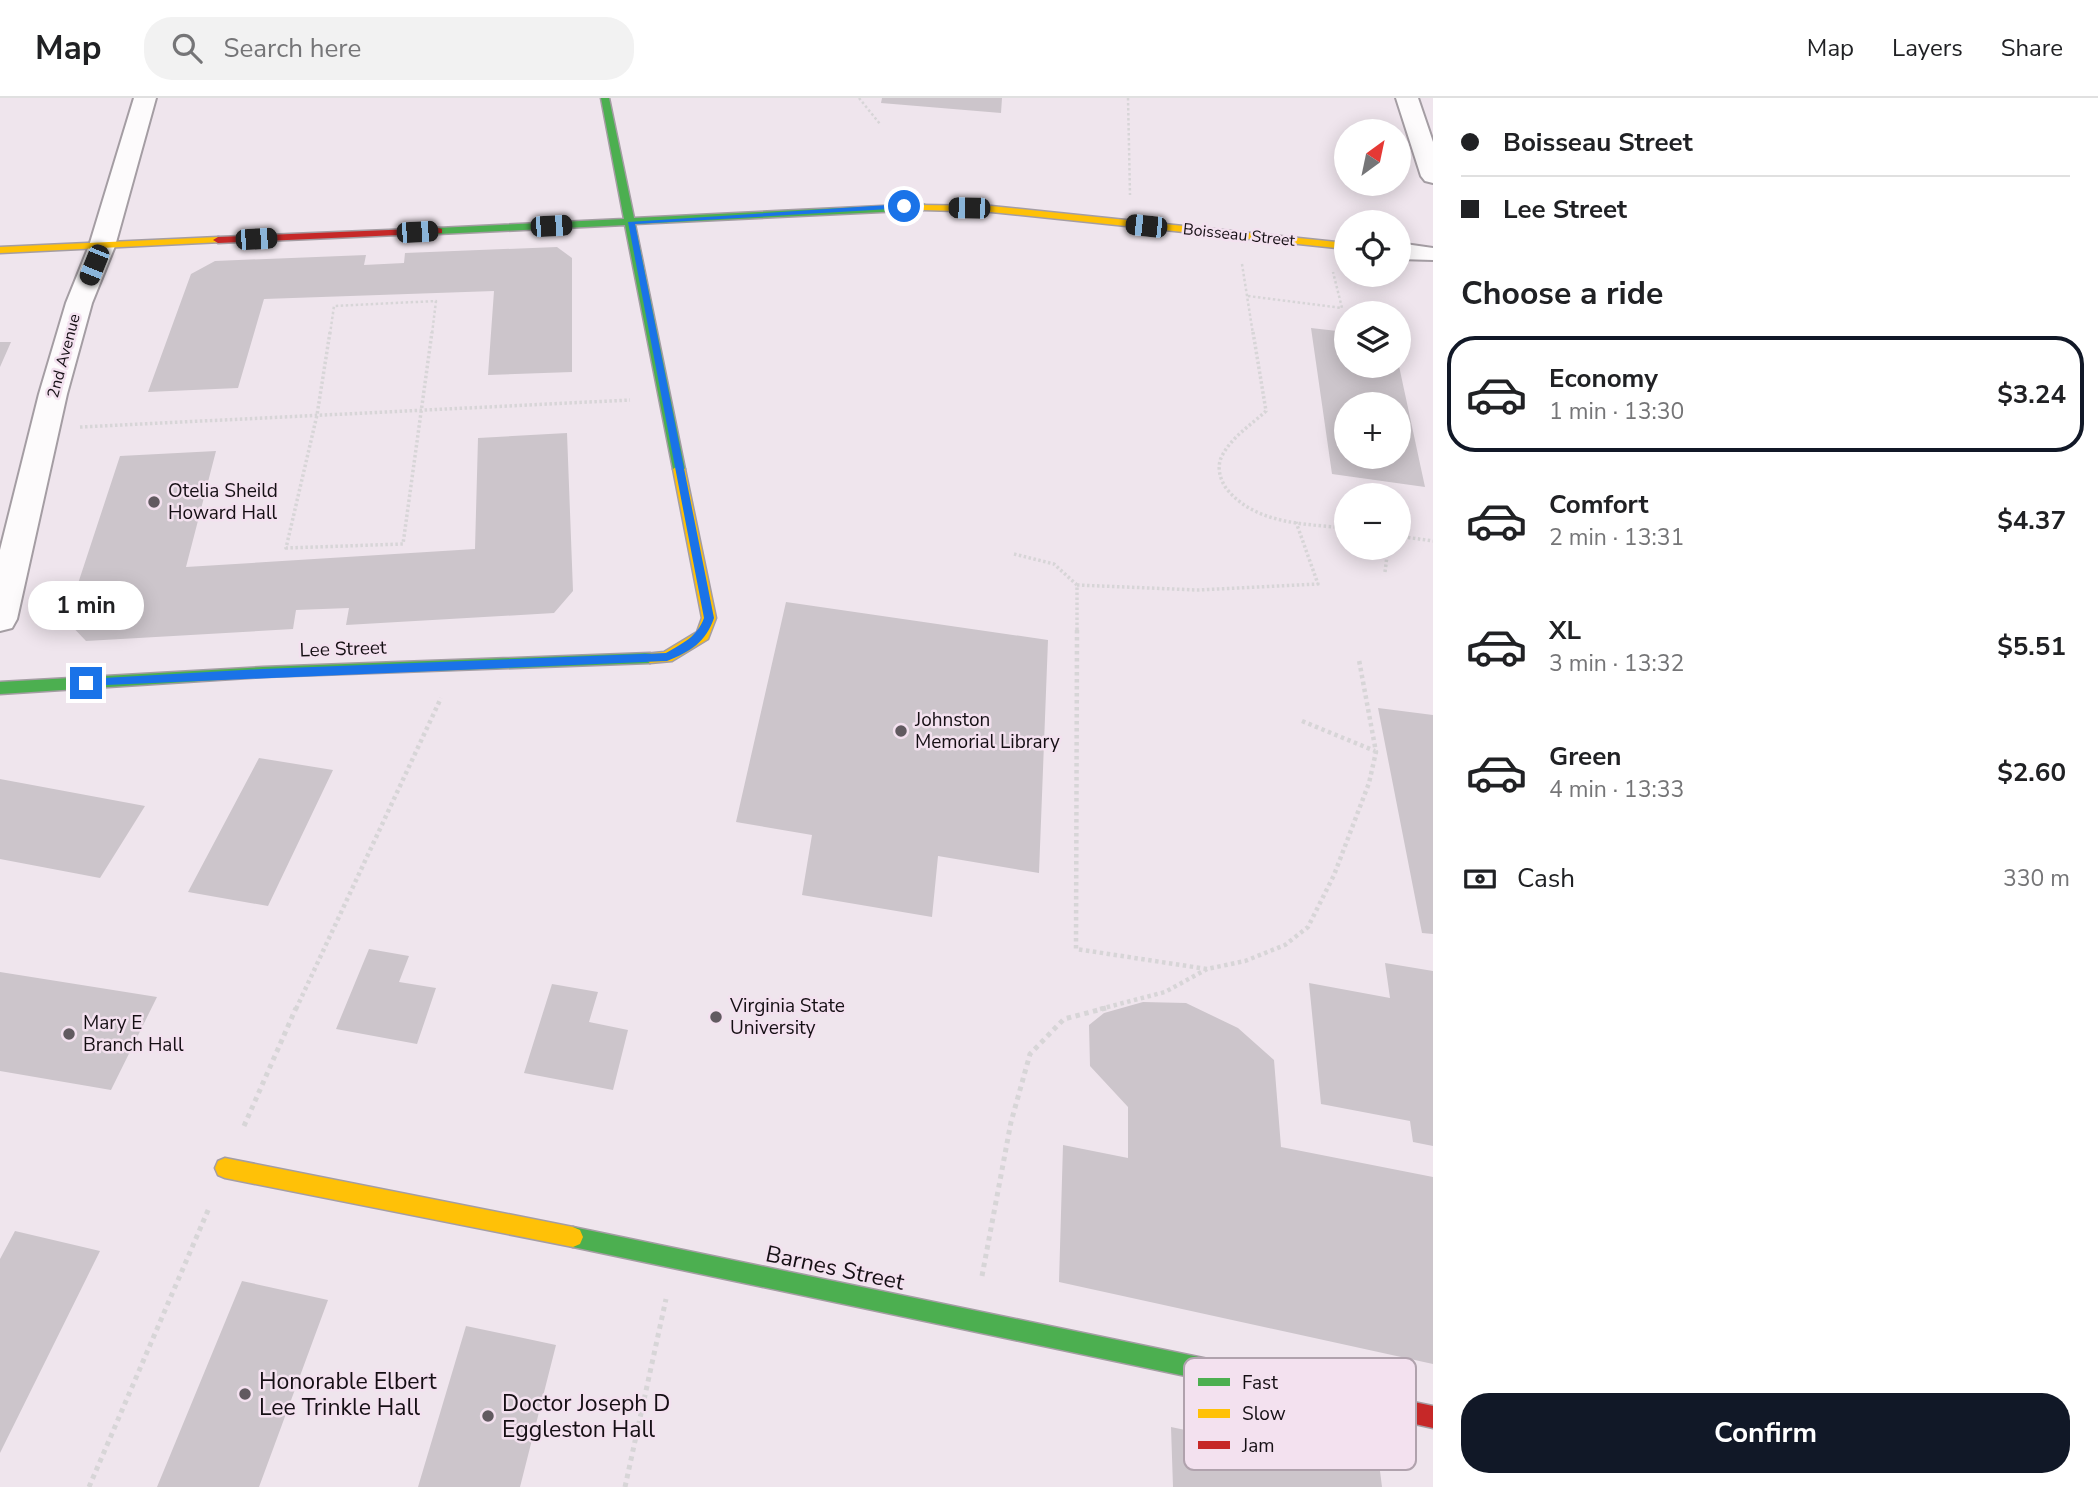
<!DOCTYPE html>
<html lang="en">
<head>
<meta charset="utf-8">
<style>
	:root { --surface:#fff; --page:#f2f2f2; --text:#202124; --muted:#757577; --line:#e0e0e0; --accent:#111827 }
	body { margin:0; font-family:"Nunito Sans",sans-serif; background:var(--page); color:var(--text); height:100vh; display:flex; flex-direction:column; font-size:26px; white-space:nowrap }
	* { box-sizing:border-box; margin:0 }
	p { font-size:23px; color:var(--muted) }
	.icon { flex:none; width:38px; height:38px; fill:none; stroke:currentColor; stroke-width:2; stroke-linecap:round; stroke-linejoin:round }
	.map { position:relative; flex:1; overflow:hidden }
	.sheet { display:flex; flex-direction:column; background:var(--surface); width:665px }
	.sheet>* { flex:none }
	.hud { display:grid; align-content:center; height:154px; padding:0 28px; background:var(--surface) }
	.needle { width:46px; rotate:33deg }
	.fabs { position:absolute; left:1334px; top:21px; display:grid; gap:14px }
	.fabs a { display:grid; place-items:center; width:77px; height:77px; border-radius:50%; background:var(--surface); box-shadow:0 4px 18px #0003; font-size:35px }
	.end { position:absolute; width:32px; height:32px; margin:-16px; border:9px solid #1a73e8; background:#fff; box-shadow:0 0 0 4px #fff }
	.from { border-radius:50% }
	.bubble { position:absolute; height:49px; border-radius:24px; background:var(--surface); box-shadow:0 4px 18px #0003; font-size:23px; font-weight:700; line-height:49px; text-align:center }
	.car { position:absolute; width:21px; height:42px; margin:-21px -10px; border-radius:9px; box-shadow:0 0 5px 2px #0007; background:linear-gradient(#222 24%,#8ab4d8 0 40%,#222 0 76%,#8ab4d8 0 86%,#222 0) }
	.hud b { display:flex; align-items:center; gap:24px; height:66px; font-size:26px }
	.hud b+b { border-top:2px solid var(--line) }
	.hud i { width:18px; height:18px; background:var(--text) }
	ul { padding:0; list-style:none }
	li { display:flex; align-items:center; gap:21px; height:116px; margin:0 14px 10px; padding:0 14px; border:4px solid transparent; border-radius:28px }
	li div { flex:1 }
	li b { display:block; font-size:26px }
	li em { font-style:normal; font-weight:700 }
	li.current { border-color:var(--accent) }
	li>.icon { width:63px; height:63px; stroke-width:1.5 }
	h2 { padding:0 28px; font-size:32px; line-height:84px }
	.pay { display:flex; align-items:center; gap:18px; height:77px; padding:0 28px; font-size:26px }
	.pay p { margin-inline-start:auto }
	.primary-button { display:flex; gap:14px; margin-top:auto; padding:14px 28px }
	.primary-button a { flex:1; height:80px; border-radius:28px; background:var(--accent); color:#fff; font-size:28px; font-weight:700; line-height:80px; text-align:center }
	header { display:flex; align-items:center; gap:42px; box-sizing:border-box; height:98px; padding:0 35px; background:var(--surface); border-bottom:2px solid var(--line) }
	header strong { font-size:33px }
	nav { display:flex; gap:38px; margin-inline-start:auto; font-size:24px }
	.search { width:490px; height:63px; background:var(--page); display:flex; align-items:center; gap:18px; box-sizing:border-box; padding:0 24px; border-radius:28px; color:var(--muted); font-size:26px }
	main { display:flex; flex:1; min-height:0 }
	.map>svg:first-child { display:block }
</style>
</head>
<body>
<header>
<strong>Map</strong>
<div class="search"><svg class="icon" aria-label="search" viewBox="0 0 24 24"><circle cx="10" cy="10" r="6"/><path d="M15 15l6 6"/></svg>Search here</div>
<nav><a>Map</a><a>Layers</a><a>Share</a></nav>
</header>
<main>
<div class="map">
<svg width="1433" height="1389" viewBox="0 0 1433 1389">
	<rect width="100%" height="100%" fill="#efe5ed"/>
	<path fill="#ccc5cb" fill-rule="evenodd" d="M882 0H1002L1001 15 881 5Z
		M557 149 572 160V274L488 277 494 193 264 201 238 290 148 294 191 176 215 163 366 157 364 167 404 165 405 155Z
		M1311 230 1346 234V268H1399L1425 389 1332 376ZM1346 306H1398V359H1346Z
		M0 244H11L0 269Z
		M567 335 573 493 554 515 346 527 349 510 296 512 293 531 86 543 66 522 120 358 216 353 186 469 475 451 478 340Z
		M786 504 1048 542 1039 775 938 758 932 819 802 797 812 737 736 724Z
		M1378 610 1433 617V836L1422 835Z
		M259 660 333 672 268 808 188 794Z
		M0 681 145 708 100 780 0 761Z
		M369 851 409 858 399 884 436 890 417 946 336 931Z
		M1385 865 1433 873V1048L1413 1044 1410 1023 1321 1006 1309 885 1390 900Z
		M0 874 157 899 111 992 0 973Z
		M552 886 598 894 589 924 628 932 613 992 524 975Z
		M1143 904 1186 905 1238 930 1274 962 1281 1049 1433 1079V1266L1059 1184 1063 1047 1128 1060V1009L1090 968 1089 927 1104 915Z
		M15 1133 100 1153 0 1355V1161Z
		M242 1183 328 1202 259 1389H157Z
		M466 1228 556 1247 520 1389H418Z
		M1171 1329 1380 1373 1382 1389H1173Z"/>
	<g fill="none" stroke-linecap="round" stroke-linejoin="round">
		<defs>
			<path id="street" d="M134 0H156L115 148 92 205 67 296 17 521 12 530 0 533V452L39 296 66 205 89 148Z
				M1396 0H1418L1433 44V85L1425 83 1421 78Z
				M1398 145 1433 150V162L1398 161Z"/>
			<path id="fast" d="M601 0H609L634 120 923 106 928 109 923 112 635 126 685 371 679 375 673 371 625 127 438 136 433 133 438 130 624 121Z
				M650 555 657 560 650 565 263 579 0 596V584L263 569Z
				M573 1129 1328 1286 1336 1289 1339 1297 1336 1305 1328 1308 573 1149 566 1146 563 1139 566 1132Z"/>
			<path id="slow" d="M920 107 991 108 1346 145V151L991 114 923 112 920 111Z
				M218 139 222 140V144L0 155V149Z
				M679 367 685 371 716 520 708 541 672 563 650 565 643 560 645 556 664 554 697 534 702 520 673 371Z
				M225 1060 573 1129 580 1132 583 1139 580 1146 573 1149 225 1080 218 1077 215 1070 218 1063Z"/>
			<path id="jam" d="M438 130 442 131V135L218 145 213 142 218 139Z
				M1328 1286 1433 1308V1330L1320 1305 1317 1297 1320 1289Z"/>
		</defs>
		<use href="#street" stroke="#a49da3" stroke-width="4"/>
		<use href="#fast" stroke="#a49da3" stroke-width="3"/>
		<use href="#slow" stroke="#a49da3" stroke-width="3"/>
		<use href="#jam" stroke="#a49da3" stroke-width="3"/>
		<path stroke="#d7d5d7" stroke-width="2.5" stroke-dasharray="2.5 2.5" stroke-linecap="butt" d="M859 0 880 26
			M1128 0 1130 97
			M1242 166 1253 236
			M1248 198 1342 210 1333 174
			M330 236 334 208 436 203 432 236"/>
		<path stroke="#d7d5d7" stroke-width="3.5" stroke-dasharray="2.5 2.5" stroke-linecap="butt" d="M330 234 317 317 286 450 403 446 432 234
			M1253 234 1266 313C1251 327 1230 340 1221 360 1217 370 1220 381 1226 390 1254 426 1304 426 1346 430
			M80 329 630 302
			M1398 438 1433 443
			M1014 456 1054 466 1077 487V534
			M1385 474 1388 450
			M1077 487 1197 492 1318 486 1296 424"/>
		<path stroke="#d7d5d7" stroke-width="4.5" stroke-dasharray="3.5 3.5" stroke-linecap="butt" d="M1077 532 1076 851 1207 871 1245 863 1285 847 1308 829 1334 777 1369 685 1376 654 1359 562
			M1302 623 1375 653
			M296 911 441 600
			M1100 911 1165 894 1207 871"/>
		<path stroke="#d7d5d7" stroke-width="5" stroke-dasharray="4.5 4.5" stroke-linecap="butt" d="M244 1028 296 910
			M982 1178 1011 1024 1030 956 1064 921 1106 910
			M89 1389 209 1110
			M625 1389 666 1201"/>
		<use href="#street" fill="#fdfbfc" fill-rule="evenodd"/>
		<use href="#fast" fill="#4caf50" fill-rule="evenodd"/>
		<use href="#slow" fill="#ffc107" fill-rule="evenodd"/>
		<use href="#jam" fill="#c62828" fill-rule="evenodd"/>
	</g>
	<path fill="#1a73e8" d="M904 106 907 110 635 126 714 520C706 544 690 554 667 563L83 588V582L86 581 262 571 666 555C683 545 697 539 704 520L628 124Z"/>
	<g fill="#615a60" stroke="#f3e1ef" stroke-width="2.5">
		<circle cx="154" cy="404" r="7"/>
		<circle cx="901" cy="633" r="7"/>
		<circle cx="716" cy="919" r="7"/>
		<circle cx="69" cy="936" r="7"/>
		<circle cx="245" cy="1296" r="7"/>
		<circle cx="488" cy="1318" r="7"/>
	</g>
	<g text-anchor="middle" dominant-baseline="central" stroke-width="5" stroke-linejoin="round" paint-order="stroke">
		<g font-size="16" fill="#150f14" stroke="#f3e1ef">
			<text transform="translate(1239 137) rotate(6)">Boisseau Street</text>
			<text transform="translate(64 258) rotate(-75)">2nd Avenue</text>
		</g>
		<g font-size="19" fill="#150f14" stroke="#f3e1ef" text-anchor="start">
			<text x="168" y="393">Otelia Sheild<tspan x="168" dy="22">Howard Hall</tspan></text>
			<text x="915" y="622">Johnston<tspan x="915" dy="22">Memorial Library</tspan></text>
			<text x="730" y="908">Virginia State<tspan x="730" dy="22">University</tspan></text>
			<text x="83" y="925">Mary E<tspan x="83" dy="22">Branch Hall</tspan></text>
		</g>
		<g font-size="19" fill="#150f14" stroke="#f3e1ef">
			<text transform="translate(343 551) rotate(-2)">Lee Street</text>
		</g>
		<g font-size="23" fill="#150f14" stroke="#f3e1ef">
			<text transform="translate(835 1170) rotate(12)">Barnes Street</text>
		</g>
		<g font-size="23" fill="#150f14" stroke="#f3e1ef" text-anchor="start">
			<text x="259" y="1283">Honorable Elbert<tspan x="259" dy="26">Lee Trinkle Hall</tspan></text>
			<text x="502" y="1305">Doctor Joseph D<tspan x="502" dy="26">Eggleston Hall</tspan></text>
		</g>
	</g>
	<rect x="1184" y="1260" width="232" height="112" rx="10" fill="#f3e1ef" stroke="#b0a2ad" stroke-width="2"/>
	<rect x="1198" y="1280" width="32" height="8" fill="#4caf50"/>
	<rect x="1198" y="1311" width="32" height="9" fill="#ffc107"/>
	<rect x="1198" y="1343" width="32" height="8" fill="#c62828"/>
	<g font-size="19" fill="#150f14">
		<text x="1242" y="1291">Fast</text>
		<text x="1242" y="1322">Slow</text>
		<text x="1242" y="1354">Jam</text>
	</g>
</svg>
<div class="fabs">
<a><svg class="needle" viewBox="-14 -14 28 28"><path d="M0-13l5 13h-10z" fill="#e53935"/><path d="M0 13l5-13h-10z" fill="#757577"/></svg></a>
<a><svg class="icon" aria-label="locate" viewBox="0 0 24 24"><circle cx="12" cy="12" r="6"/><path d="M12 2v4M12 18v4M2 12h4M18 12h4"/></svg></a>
<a><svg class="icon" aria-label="layers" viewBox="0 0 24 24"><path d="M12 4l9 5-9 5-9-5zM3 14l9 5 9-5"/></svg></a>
<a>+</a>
<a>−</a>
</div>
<i class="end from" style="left:904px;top:108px"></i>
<i class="end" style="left:86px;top:585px"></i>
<div class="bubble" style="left:28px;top:483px;width:116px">1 min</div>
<i class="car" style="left:969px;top:110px;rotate:271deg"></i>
<i class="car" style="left:551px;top:128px;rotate:87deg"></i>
<i class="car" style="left:1146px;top:128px;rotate:276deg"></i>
<i class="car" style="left:417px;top:134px;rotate:87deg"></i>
<i class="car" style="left:256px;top:141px;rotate:87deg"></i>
<i class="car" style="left:94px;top:167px;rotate:202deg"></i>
</div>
<section class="sheet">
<div class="hud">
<b><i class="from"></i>Boisseau Street</b>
<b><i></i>Lee Street</b>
</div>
<h2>Choose a ride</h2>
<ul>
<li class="current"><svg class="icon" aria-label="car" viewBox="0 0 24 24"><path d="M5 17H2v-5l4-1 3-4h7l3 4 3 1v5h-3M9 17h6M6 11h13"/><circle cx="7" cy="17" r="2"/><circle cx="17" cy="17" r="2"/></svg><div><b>Economy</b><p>1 min · 13:30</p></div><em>$3.24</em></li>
<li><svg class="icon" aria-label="car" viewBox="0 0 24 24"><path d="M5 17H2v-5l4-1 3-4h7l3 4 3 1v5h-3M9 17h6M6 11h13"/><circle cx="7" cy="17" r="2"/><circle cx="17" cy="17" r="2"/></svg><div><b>Comfort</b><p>2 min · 13:31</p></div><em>$4.37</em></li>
<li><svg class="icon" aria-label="car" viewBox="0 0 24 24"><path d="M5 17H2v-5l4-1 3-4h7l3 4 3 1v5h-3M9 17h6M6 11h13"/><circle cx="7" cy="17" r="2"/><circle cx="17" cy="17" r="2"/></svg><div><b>XL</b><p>3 min · 13:32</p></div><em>$5.51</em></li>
<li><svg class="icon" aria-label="car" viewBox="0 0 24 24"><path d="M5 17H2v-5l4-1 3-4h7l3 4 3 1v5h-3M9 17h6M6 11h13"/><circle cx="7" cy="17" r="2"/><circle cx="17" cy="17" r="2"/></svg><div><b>Green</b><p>4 min · 13:33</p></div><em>$2.60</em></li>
</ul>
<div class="pay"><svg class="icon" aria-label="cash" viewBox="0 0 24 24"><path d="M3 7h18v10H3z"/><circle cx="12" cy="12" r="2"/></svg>Cash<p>330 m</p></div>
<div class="primary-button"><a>Confirm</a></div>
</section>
</main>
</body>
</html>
